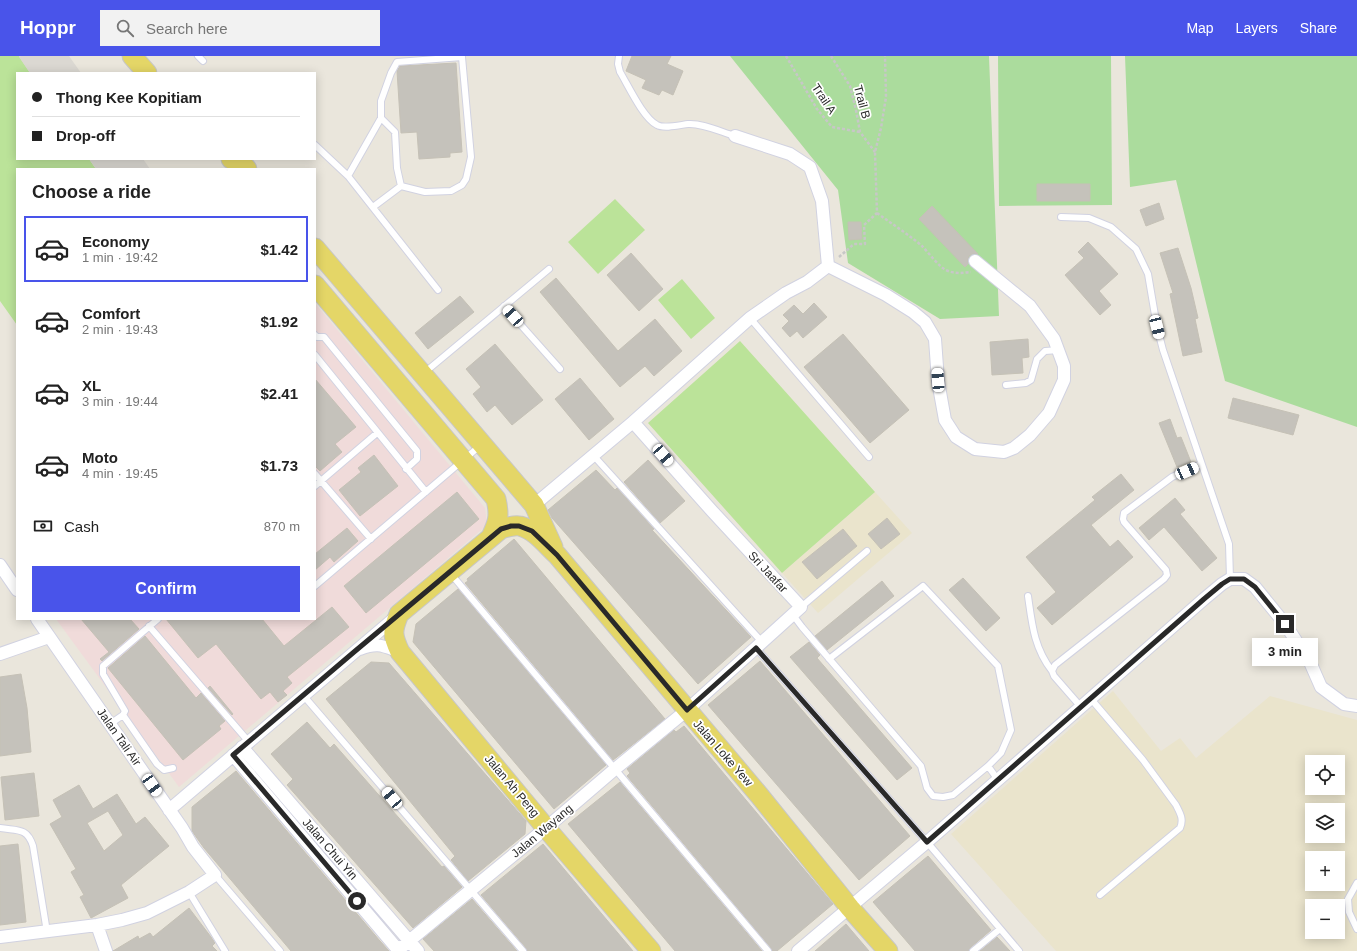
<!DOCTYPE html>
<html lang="en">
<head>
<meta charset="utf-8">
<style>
	:root { --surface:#fff; --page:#f2f2f2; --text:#222; --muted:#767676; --line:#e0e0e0; --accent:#4954ea }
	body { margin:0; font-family:Arial,sans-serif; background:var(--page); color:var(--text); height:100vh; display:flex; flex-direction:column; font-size:15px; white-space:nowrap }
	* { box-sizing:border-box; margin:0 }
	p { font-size:13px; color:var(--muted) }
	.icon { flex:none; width:22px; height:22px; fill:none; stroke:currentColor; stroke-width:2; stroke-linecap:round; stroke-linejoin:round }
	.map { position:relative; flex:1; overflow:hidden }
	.details { position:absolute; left:16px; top:112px; width:300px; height:452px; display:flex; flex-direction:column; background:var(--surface); border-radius:0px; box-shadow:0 2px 10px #0003 }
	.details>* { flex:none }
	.guide { position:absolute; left:16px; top:16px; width:300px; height:88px; border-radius:0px; box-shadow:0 2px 10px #0003; display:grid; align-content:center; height:88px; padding:0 16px; background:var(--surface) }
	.fabs { position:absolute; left:1305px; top:699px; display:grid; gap:8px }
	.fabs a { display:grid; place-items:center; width:40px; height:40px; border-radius:0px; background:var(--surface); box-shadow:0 2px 10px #0003; font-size:20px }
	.end { position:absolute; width:18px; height:18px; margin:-9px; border:5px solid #292929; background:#fff; box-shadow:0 0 0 2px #fff }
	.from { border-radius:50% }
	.bubble { position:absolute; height:28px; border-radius:0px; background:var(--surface); box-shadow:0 2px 10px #0003; font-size:13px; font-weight:800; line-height:28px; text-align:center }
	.car { position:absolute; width:12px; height:24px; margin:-12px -6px; border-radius:5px; box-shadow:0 0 3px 1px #0007; background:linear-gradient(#fff 24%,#345 0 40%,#fff 0 76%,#345 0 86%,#fff 0) }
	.guide b { display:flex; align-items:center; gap:14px; height:38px; font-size:15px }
	.guide b+b { border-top:1px solid var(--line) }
	.guide i { width:10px; height:10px; background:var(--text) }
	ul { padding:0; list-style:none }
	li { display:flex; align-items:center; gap:12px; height:66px; margin:0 8px 6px; padding:0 8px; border:2px solid transparent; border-radius:0px }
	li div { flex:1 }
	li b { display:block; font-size:15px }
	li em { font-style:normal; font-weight:800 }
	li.active { border-color:var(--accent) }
	li>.icon { width:36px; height:36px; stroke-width:1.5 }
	h2 { padding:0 16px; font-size:18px; line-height:48px }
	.pay { display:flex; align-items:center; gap:10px; height:44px; padding:0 16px; font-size:15px }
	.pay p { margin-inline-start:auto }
	.cta { display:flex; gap:8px; margin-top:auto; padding:8px 16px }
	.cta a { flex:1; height:46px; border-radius:0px; background:var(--accent); color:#fff; font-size:16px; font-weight:800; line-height:46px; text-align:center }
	header { display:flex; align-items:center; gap:24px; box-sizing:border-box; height:56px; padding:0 20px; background:var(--accent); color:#fff }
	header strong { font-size:19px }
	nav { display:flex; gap:22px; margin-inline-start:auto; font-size:14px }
	.search { width:280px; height:36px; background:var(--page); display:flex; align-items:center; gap:10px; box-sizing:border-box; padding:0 14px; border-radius:0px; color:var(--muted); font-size:15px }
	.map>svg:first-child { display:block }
</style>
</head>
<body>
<header>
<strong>Hoppr</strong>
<div class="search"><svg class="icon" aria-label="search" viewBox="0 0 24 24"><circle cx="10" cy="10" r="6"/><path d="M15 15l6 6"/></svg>Search here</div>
<nav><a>Map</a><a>Layers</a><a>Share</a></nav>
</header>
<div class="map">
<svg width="1357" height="895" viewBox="0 0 1357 895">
	<rect width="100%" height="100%" fill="#eae6dc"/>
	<path fill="#eae4cc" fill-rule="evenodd" d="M875 436 912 477 818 557 782 517Z
		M1113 635 1161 695 1180 682 1196 702 1270 640 1357 664V895H1056L951 778ZM1312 706H1338V732H1312ZM1312 754H1338V780H1312ZM1312 802H1338V828H1312ZM1312 850H1338V876H1312Z"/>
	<path fill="#f0dbda" d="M315 247 485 452 487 469 179 731 56 563H315Z"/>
	<path fill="#abdc9d" d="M730 0H989L999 260 940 263 848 207 838 134Z
		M998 0H1111L1112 149 999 150Z
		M1125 0H1357V371L1225 325 1176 124 1130 131Z"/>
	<path fill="#bbe399" d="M0 0H19L30 17H17V103H89L96 113H17V269L0 245Z
		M615 143 645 174 598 218 568 186Z
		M682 223 715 262 691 283 658 244Z
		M740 285 875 436 782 517 648 367Z"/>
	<path fill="#dbd8d2" d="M21 0H69L81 17H30L19 1Z
		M89 103H143L150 113H96Z"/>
	<path fill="#c5c2bb" stroke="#c5c1b6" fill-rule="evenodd" d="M632 0H671L667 8 683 15 673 39 662 34 659 39 642 32 646 24 626 15Z
		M456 7 462 96 450 97V101L419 103 417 76 401 77 397 15 400 10Z
		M1037 128H1090V145H1037Z
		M1159 147 1164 163 1146 170 1140 154Z
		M932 150 978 198H973L969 200 968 203V208L965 211 919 163Z
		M848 166H861L862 183 849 184Z
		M1088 186 1118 218 1099 235 1111 249 1100 259 1065 219 1084 202 1078 196Z
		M1178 192 1191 232 1198 262 1195 263 1202 296 1183 300 1170 238 1173 237 1160 197Z
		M631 197 663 233 639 255 607 219Z
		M556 222 618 295 655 263 682 295 654 320 645 310 620 331 540 236Z
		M460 240 474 256 428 293 415 277Z
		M814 247 827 261 803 282 797 275 790 281 782 272 789 265 783 259 794 249 803 258Z
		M843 278 909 354 870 387 804 311Z
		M1028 283 1029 301 1022 302 1023 317 992 319 990 286Z
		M495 288 543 344 512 369 495 349 487 356 473 338 481 331 466 313Z
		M580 322 614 363 589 384 555 343Z
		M315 323 356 371 335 388 342 396 320 415 315 410Z
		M1233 342 1299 359 1293 379 1228 362Z
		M1170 363 1177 382 1181 381 1191 406 1177 411 1159 367Z
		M374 399 398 430 360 460 339 434 361 416 358 412Z
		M648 404 685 445 660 467 624 426Z
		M596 414 615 434 617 432 654 473 652 474 751 581 698 628 552 462 548 454Z
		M1121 418 1134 434 1091 469 1110 491 1118 484 1133 501 1052 569 1037 552 1056 536 1026 501 1095 444 1092 441Z
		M457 436 479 463 366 557 344 530Z
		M1175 442 1185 454 1180 458 1217 502 1202 515 1164 471 1149 484 1139 472Z
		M887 462 900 478 881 493 868 478Z
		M347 472 358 485 334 506 330 501 315 514V498Z
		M843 473 857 490 817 523 802 506Z
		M514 483 665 663 617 701 613 704 465 527 468 525 467 523Z
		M963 522 1000 562 986 575 949 534Z
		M882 525 894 540 827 594 815 580Z
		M458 533 606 709 554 753 413 586 416 568Z
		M332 551 349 571 287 621 292 627 283 635 287 639 278 646 270 636 261 643 216 588 198 602 166 563H262L284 590Z
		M81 563H130L139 573 102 605 100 603 109 596Z
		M145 580 196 642 201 637 225 665 219 670 221 673 183 704 108 612Z
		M809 586 820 599 817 602 912 712 897 724 790 601Z
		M760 605 910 780 859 824 708 649Z
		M371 606 389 607 526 765 525 778 468 825 451 804 455 800 326 643Z
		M21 618 27 652 31 696 0 700V621Z
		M210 630 233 658 232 659 208 632Z
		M307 666 330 692 334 688 442 811 444 810 462 831 413 872 287 729 293 723 271 698Z
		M684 670 833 848 777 895H772L771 892 627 720 630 717 627 713 674 674 676 676Z
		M236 715 380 885 389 895H291L204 792 192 775V751Z
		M34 717 39 760 5 764 1 721Z
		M620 726 762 895H675L568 768Z
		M79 729 93 753 117 738 136 768 145 761 169 790 121 829 128 842 91 862 80 841 84 839 71 816 76 813 50 768 62 761 53 744ZM108 755 123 779 104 795 87 767Z
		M18 788 26 866 0 869V790Z
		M543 788 633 895H527L526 892 481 839Z
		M928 800 991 874 970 892 969 895H915L873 846Z
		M472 843 517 895H434L423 883Z
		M189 852 211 881 215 887 212 890 217 895H113L138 880 139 883 150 877 153 881Z
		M846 868 869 895H815Z
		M997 881 1010 895H980Z"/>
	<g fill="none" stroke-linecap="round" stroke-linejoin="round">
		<defs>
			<path id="service" d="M198 0 203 5
				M619 0 618 8 620 16C628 29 643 62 657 69 664 73 680 69 688 68 703 67 721 76 735 80
				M381 62 395 76 397 112 401 130
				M315 89 348 120 438 234
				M348 120 381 62V45L391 17 397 6 462 1 471 101 466 123 462 129 451 135 425 136 401 130 373 151
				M1061 161 1089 162 1111 171 1136 193 1148 218 1157 271 1163 294 1229 488 1230 523
				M504 250 560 313
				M750 262 869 401
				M315 279 317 281H324L417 395V403L406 413
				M315 299 426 436
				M424 317 549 213
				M1006 329 1026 327 1031 324 1037 303 1045 295 1059 294
				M593 399 762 586
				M315 418 371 483
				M315 430 377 377
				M451 518 768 895
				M315 530 481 389
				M1028 540C1032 568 1034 592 1052 615
				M801 551 867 495
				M793 559 802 571 921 710 927 732 933 740 943 741 953 739 988 710
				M149 570 249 686
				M756 592 927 786 1019 895
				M829 603 923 530 998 610 1011 674 1001 697 988 710 998 724
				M303 639 523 895
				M1091 643 1143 704 1176 749C1180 757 1184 763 1180 772L1100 839
				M1081 651 1054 620 1052 615 1055 609 1164 523 1167 519 1166 514 1124 466 1123 463 1124 457 1172 421 1201 408
				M123 659 157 708 164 714 173 712
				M110 668 123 659 125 655 103 618V610L158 563
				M0 772C17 775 27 771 33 790L47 876
				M215 819 280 895
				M1357 827 1348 843 1349 856 1357 873
				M189 836 225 895
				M973 895 1000 873"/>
			<path id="minor" d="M735 80 790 98 810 111 822 145 828 210
				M828 210 886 239 913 256 925 266 935 283 938 325 945 364 956 381 975 393 1004 396 1014 392 1030 379 1049 357 1064 324V310L1054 283 1030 250 975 205
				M534 449 633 366 750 262 786 237 807 226 828 210
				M0 509 17 534
				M360 593C378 586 383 590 400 596
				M0 598 49 581
				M242 691 418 895
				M233 699 399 895
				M169 754 397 560
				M97 869 106 895
				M0 881 97 869 122 864 147 857 189 836 215 819 193 791 182 772 37 563
				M397 895 546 772 615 713 687 654 801 551 712 455 633 366
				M798 895 927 786 1204 543 1222 528 1230 523H1244L1255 531 1285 568 1310 606 1321 631 1344 648 1357 650"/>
			<path id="primary" d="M132 0 147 17
				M231 103 242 107 247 113
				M315 192 534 449 553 491
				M315 229 496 443C500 460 498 466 491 481
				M651 895 546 772 400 596C392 579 392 575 399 558L501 473C507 471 514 469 520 470 535 474 546 489 557 499L759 739 850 852 888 895"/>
		</defs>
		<use href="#service" stroke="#d1d2e1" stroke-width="8"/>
		<use href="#minor" stroke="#d1d2e1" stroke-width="14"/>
		<use href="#primary" stroke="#c7c7c7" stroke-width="21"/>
		<path stroke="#c7c7c7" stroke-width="2.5" stroke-dasharray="3 2" stroke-linecap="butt" d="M786 0 817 53 832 71 860 76
			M831 0 850 30 856 54 860 76 875 96
			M877 157C892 168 908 178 922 190 928 196 939 211 946 214 954 218 962 217 971 216
			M839 201 854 188H865L864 169 877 157 875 96 881 72 886 41 885 0"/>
		<use href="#service" stroke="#fff" stroke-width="6"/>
		<use href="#minor" stroke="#fff" stroke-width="12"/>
		<use href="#primary" stroke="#e4d667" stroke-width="19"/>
	</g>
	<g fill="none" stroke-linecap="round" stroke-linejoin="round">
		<path stroke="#292929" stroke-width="5" d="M357 845 233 699 354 596 501 473 511 470H519L532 475 557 499 687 654 756 592 927 786 1204 543 1222 528 1230 523H1244L1255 531 1285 568"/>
	</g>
	<g text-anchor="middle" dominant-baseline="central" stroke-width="3.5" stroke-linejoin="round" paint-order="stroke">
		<g font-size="12" fill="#292929" stroke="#fff">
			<text transform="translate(824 43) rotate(56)">Trail A</text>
			<text transform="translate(862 46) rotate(75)">Trail B</text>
			<text transform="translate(768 516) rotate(47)">Sri Jaafar</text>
			<text transform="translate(119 681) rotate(55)">Jalan Tali Air</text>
			<text transform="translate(723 697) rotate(49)">Jalan Loke Yew</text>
			<text transform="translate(512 730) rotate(50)">Jalan Ah Peng</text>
			<text transform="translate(542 775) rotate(-40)">Jalan Wayang</text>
			<text transform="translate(330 793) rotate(49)">Jalan Chui Yin</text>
		</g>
	</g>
</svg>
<div class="fabs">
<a><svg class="icon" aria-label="locate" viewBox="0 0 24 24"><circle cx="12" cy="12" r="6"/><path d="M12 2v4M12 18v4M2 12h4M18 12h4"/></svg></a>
<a><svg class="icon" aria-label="layers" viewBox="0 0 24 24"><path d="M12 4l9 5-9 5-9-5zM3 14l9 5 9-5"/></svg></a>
<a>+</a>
<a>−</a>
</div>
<i class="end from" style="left:357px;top:845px"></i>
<i class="end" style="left:1285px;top:568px"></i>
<div class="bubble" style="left:1252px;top:582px;width:66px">3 min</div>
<i class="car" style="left:513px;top:260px;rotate:318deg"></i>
<i class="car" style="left:1157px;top:271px;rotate:166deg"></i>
<i class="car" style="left:938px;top:324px;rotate:356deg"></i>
<i class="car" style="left:663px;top:399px;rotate:139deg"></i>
<i class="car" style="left:1187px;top:415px;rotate:66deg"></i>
<i class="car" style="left:152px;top:729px;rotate:145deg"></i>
<i class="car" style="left:392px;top:742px;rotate:320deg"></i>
<div class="guide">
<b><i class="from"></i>Thong Kee Kopitiam</b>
<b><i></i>Drop-off</b>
</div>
<section class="details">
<h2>Choose a ride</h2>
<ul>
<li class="active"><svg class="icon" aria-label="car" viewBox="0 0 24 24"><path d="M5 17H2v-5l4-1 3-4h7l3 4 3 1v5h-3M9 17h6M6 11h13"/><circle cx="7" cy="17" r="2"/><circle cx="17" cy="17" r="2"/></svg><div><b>Economy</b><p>1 min · 19:42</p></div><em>$1.42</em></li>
<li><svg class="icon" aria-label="car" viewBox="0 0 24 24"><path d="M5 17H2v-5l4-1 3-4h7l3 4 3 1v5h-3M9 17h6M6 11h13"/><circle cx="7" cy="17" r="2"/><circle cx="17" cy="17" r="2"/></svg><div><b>Comfort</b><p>2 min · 19:43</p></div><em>$1.92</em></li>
<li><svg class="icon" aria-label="car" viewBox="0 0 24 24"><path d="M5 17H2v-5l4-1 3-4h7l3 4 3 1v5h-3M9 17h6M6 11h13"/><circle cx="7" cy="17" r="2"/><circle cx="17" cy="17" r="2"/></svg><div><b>XL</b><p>3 min · 19:44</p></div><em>$2.41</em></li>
<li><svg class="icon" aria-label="car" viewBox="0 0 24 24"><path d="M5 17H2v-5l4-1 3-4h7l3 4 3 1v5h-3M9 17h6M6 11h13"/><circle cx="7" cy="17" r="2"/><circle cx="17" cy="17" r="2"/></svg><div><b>Moto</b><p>4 min · 19:45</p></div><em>$1.73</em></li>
</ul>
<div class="pay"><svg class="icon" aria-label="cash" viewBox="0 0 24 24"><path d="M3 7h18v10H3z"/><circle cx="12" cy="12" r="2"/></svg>Cash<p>870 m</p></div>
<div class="cta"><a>Confirm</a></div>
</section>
</div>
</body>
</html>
